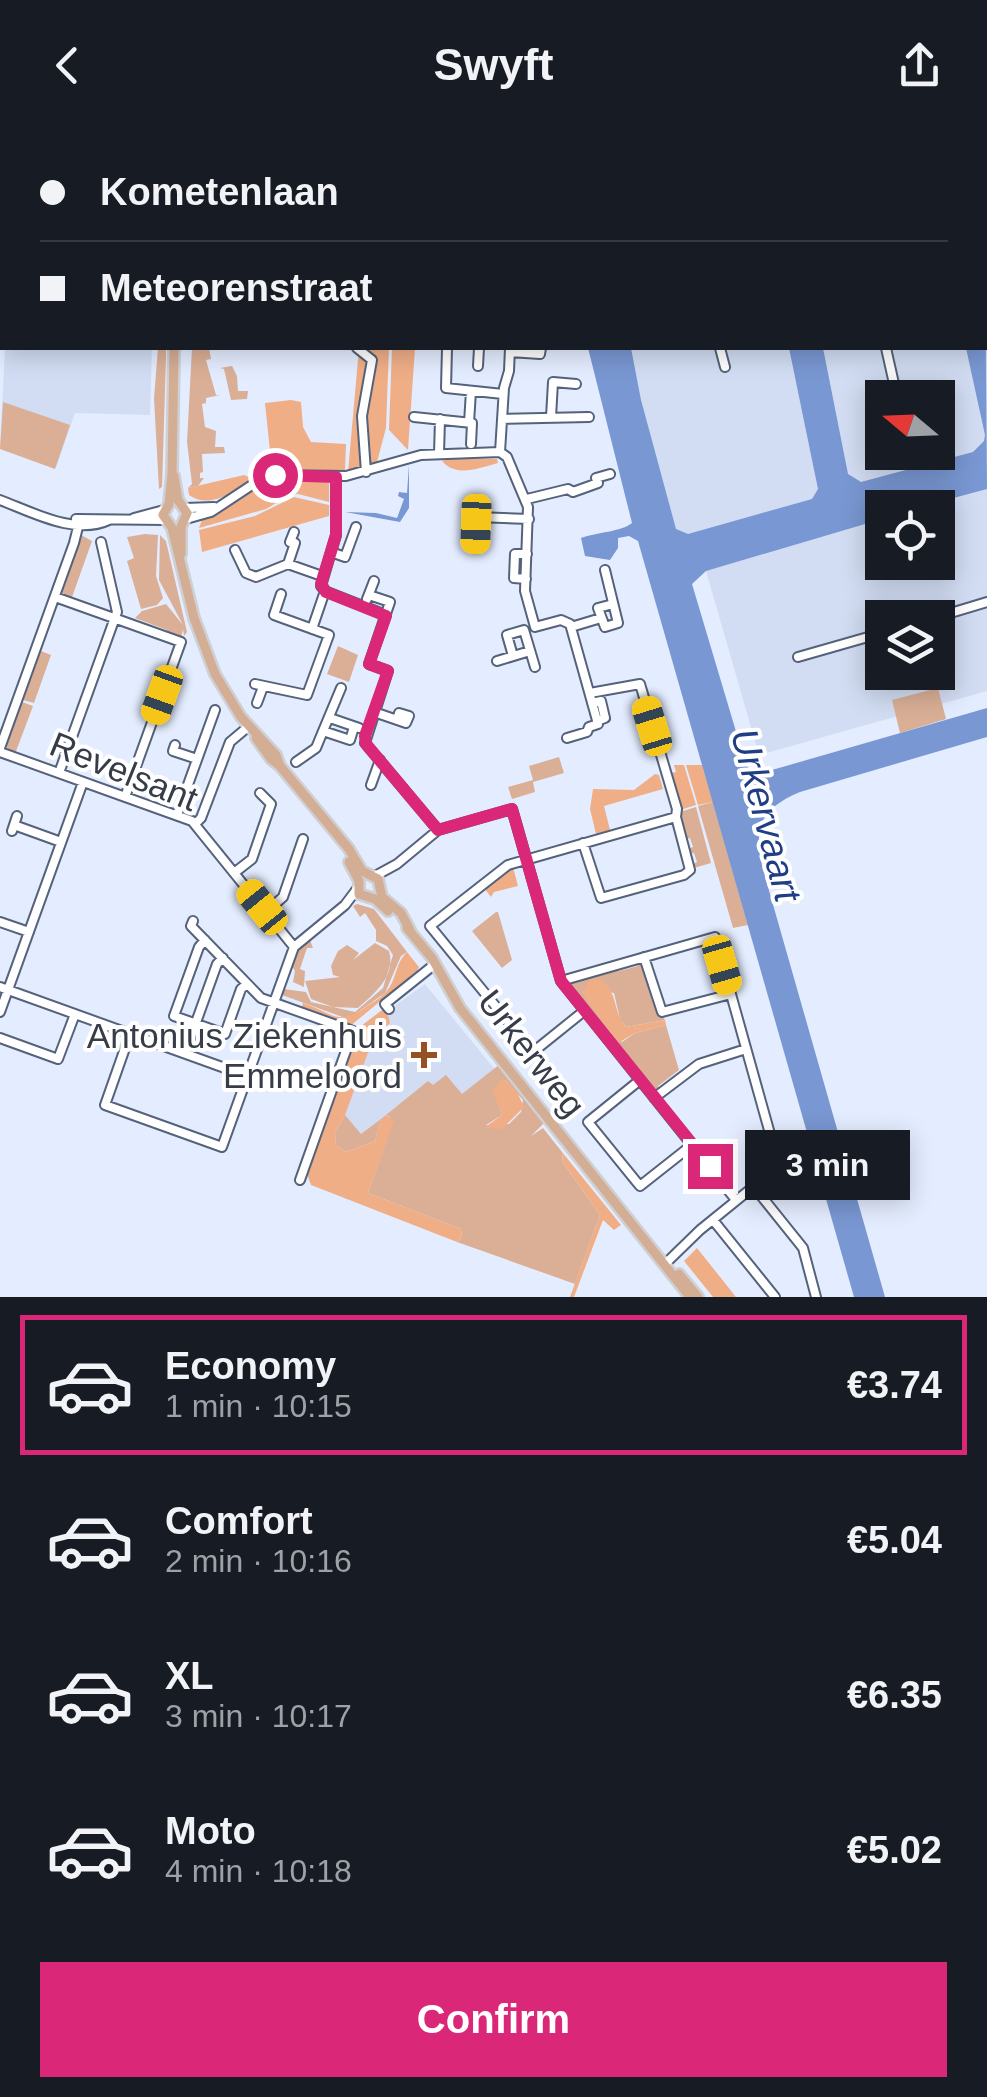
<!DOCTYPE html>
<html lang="en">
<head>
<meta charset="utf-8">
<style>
	:root { --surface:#171b24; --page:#20242c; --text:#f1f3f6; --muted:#9ea1a6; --line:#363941; --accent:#db2777 }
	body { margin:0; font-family:Helvetica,sans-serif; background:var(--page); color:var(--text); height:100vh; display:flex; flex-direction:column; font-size:38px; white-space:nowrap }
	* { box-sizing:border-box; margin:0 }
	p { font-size:32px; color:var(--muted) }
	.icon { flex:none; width:55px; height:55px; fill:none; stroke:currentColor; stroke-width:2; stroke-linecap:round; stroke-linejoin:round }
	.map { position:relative; height:1167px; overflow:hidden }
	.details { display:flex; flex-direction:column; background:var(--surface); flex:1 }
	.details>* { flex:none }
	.guide { position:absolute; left:0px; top:0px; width:988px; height:220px; box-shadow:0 5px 25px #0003; display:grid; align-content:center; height:220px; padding:0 40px; background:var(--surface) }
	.needle { width:65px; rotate:289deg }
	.controls { position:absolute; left:865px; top:250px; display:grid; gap:20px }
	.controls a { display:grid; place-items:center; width:90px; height:90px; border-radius:0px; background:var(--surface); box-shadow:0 5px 25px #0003; font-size:50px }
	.end { position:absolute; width:45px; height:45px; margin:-22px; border:12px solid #db2777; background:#fff; box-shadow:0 0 0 5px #fff }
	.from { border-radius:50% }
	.bubble { position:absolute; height:70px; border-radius:0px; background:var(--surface); box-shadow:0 5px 25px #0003; font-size:32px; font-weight:800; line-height:70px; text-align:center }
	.car { position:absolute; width:30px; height:60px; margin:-30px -15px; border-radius:12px; box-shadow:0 0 8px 2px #0007; background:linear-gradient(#f5c518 24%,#345 0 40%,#f5c518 0 76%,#345 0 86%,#f5c518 0) }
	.guide b { display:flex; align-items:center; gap:35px; height:95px; font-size:38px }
	.guide b+b { border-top:2px solid var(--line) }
	.guide i { width:25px; height:25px; background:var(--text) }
	ul { padding:18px 0 0; list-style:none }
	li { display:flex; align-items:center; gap:30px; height:140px; margin:0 20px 15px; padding:0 20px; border:5px solid transparent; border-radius:0px }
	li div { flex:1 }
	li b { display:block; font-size:38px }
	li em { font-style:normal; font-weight:800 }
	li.on { border-color:var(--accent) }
	li>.icon { width:90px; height:90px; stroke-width:1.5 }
	.cta { display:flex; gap:20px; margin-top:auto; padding:20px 40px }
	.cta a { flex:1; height:115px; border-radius:0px; background:var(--accent); color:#fff; font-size:40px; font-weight:800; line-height:115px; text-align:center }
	header { display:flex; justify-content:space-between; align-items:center; height:130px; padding:0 40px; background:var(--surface); font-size:45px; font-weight:800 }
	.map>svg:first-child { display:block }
</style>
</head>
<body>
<header><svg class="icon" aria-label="back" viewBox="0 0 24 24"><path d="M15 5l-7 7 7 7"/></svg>Swyft<svg class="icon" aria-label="share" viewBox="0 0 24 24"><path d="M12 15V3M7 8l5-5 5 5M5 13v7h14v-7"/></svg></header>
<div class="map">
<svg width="987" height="1167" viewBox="0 0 987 1167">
	<rect width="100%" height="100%" fill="#e4edff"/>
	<path fill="#d2ddf3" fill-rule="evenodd" d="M299 0H987V561L759 625 706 441 674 403 627 218H985V2H299ZM882 268H938V322H882ZM882 378H938V432H882ZM882 488H938V542H882Z
		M5 218H152L150 285 75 283 56 338 0 318Z
		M425 854 497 942 460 967 360 1010 342 985 370 908 396 875Z"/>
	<path fill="#daaf96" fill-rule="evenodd" d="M158 218H166V228L162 357 159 359 154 268Z
		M192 218H209L211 229 206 230 216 265H220L206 268V273L202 274 205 297 216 301 215 317H224L225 323 202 324 203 342 200 343V348H204L198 356 188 358 192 354 187 312Z
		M232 236 237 246 238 261H248L247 269 231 270 224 239 220 238Z
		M3 272 70 295 55 339 0 319Z
		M145 404 158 405 156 446 163 468 157 475 141 479 127 431 134 428 127 407Z
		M81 405 92 411 71 470 63 467 61 459Z
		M160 405 166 411 187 502 184 506 183 499 181 508 166 504 167 500 135 488 142 481 166 474 183 495 159 450Z
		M338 516 358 525 349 552 327 544Z
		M41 521 51 525 34 573 23 570Z
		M938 558 946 589 900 603 892 570Z
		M22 572 33 576 15 624 5 616Z
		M559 627 564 643 533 652 535 662 512 669 508 657 533 650 529 636Z
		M713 672 748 795 733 798 698 676Z
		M696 677 711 733 694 738 693 734 697 732 694 723 689 724 687 719 693 717 690 708 684 709 680 682Z
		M357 774 374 779 407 822 401 826 385 863 348 889 282 865 284 859 306 862 311 872 355 882 383 858 393 825 387 816 376 811V800L365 783 360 787 353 776Z
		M496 782H498L512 830 502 838 472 801Z
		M310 810 313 818H307L300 839 305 841 304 857 293 852 295 841 292 836 297 822Z
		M375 813 389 821C396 846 375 863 358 878L333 877 311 869 305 851 340 847 333 845 331 836 338 821 347 815 359 823 353 830Z
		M637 831 644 833 652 870 665 890 626 897 620 889 614 863 587 857 583 862 610 902 622 912 635 903 666 895 679 940 658 956 660 960 657 962 652 960 569 856 571 851 618 837 619 841 638 836Z
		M500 934 544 987 543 994 531 1006 543 998 562 1022 563 1033 600 1085 575 1154 457 1112 462 1107 461 1099 368 1063 387 1009 390 987 386 985 428 951 433 955 446 945 462 964ZM505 950 523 970 521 982 509 994 486 995 502 985 496 967Z
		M345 985 361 1004 381 989 375 1011 346 1022 336 1015 335 1003Z"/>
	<path fill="#f0ae87" d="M359 218H389L386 298 377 332 348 342Z
		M392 218H415L408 320 389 300Z
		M291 270 301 272 303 297 311 312 346 314 345 340 272 341 265 273Z
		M454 328 497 329 498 333C478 338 457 348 442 331Z
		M244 345 253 349C235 361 210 380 189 365L188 358Z
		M275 348 326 352 329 353V372L298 364 288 366 266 379 199 398 202 390Z
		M294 367 329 375V386L202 422 199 400 255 386Z
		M674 635H684L696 675 680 680 671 643 676 642Z
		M686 635H702L713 672 698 675Z
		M655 644 659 645 663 659 604 676 610 700 596 704 590 679 593 659 634 660Z
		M513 737 518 756 494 762 491 767 484 758Z
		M407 822 419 837 417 841 349 897 301 879 303 873C336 884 337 898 370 874 377 870 384 865 389 858 397 846 396 832 407 822Z
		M599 848C619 861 612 881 626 897L665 890 666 895 635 903 618 913 585 868 583 862 589 850Z
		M382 880 388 885 390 893 373 909 345 985 335 1003 336 1015 346 1022 375 1011 381 989 386 985 394 991 368 1063 461 1099 462 1107 457 1112 311 1055 307 1044 361 896Z
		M505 950 517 962 524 977 502 999 484 998 502 985 493 961 500 951Z
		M562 1022 621 1095 614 1100 603 1090 574 1167H570L600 1085 563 1033Z
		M697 1118 736 1167H713L684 1131Z"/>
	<path fill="#7997d2" d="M985 121 987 359 920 377 882 378V389L706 441 692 454 746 635 753 642 772 640 987 578V607L800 662C757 680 753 701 764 743L885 1167H854L638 411 629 406 618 408V418L610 430 585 426 581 408C597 402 621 402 632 393L588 218H631L641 270 676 399 688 404 812 369 818 359 789 218H823L848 344 861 352 973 322 984 311 985 305 966 218H985Z
		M409 335V378L400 392 345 382 376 383 397 388 404 369 398 366 399 362 407 363Z"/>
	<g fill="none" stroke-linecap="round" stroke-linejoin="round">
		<defs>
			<path id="minor" d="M674 0 675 2
				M841 0V2
				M0 66 2 67
				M0 143H2
				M0 163H2
				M357 218 372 230 362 286 366 342
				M447 218 446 258 503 264
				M720 218 725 237
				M886 218 897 267
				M510 222 540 224 541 218
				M478 236 479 218
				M414 287 472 293 471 314
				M551 287 553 252 576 254
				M502 289 589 287
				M469 293 471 261
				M500 322 507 327 528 377 525 461 535 497 561 490 570 494 598 594 589 597 587 602 567 608
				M500 322 504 258 509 241 510 218
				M439 324 440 289
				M336 347V405L321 456 325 461 386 485
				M527 369 568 359 573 362 598 353 596 348 610 344
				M0 370C32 382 75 406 109 390
				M185 378 214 377
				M134 388 164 380
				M76 389 165 390
				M186 389 211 382 258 351 275 345 346 346 421 325 500 322
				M476 414 477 387 529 389
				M235 420 246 443 256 447 288 434 295 413 290 412 294 402
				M331 422 345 427 356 397
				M288 434 322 446
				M605 440 618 493 605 497 598 478 613 474
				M526 449 514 448 515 424H527
				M369 465 390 472 369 534 388 541 365 613 438 700
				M55 467 181 512 125 667
				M367 469 374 451
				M934 488 987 472
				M571 497 601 488
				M312 499 325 461
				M513 526 507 505 524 500 535 537
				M798 527 882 503
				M497 531 530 521
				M255 554 307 565 329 505 274 485 281 464
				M341 558 323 601 350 610 354 597
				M257 573 263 557
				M592 573 601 571 605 588 597 591
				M374 582 406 593 409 586 399 583 397 590
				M330 588 359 598
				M175 615 173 621 197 629
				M0 618 74 413 80 389
				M0 622 192 691 294 817
				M296 632 316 618 323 601
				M59 643 117 482 101 412
				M371 655 380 630
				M177 685 215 580
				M195 694 201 688 230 612 249 596
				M14 695 61 712
				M12 701 17 686
				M583 713 601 768 684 745 690 740 676 687 677 679 640 554 590 563
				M234 743 252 729 271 674 260 663
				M375 746 397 734 438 700 512 679 561 851 736 1070
				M266 782 283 767 303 709
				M193 791 191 796 261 868 353 901 300 1050
				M0 792 29 802
				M205 810 199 817 174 886 225 904 241 859 247 854
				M644 827 662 882 731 864
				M561 851 715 807 779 1036 700 1100 664 1135
				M0 857 247 946
				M389 879 385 874 435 834
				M584 881 533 922 430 796 508 735 676 687
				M0 882 83 652
				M130 904 105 975 222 1017 294 817 345 775 357 759
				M0 908 58 929 75 884
				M185 923 217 834 223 828
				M640 950 588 992 635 1050 640 1056 692 1015
				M654 968 699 934 746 919
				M754 1057 803 1118 816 1167
				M713 1090 775 1167"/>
			<path id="major" d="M184 2V0
				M174 218 172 344 169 374 163 385 172 398 194 488 215 544 241 587 276 625 280 636 349 719 362 741 378 749 382 767 401 783 410 800
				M174 346 178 370 187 383 181 397V424
				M256 608 271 629 280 636
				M349 732 359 751V764L375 769 388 781
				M407 798 432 828 460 878 690 1167
				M679 1144 698 1167"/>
		</defs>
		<use href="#minor" stroke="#55627b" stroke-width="12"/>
		<use href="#major" stroke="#cfd0d3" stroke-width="14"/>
		<use href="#minor" stroke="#fff" stroke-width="8"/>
		<use href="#major" stroke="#d4ad95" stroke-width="9"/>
	</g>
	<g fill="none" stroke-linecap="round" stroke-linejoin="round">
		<path stroke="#db2777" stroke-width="12" d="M275 345 336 347V405L321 454 326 462 386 486 369 534 388 541 365 606 366 614 438 700 512 679 561 851 710 1036"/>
	</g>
	<path fill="#955124" stroke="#fff" stroke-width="4" d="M419 910h10v10h10v10h-10v10h-10v-10h-10v-10h10z"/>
	<g text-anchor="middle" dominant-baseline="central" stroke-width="8" stroke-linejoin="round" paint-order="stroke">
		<g font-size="35" fill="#363c48" stroke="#fff">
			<text transform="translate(124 641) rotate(22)">Revelsant</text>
			<text transform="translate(532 923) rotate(52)">Urkerweg</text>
		</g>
		<g font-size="35" fill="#363c48" stroke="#fff" text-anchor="end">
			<text x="402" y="905">Antonius Ziekenhuis<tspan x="402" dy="40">Emmeloord</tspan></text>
		</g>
		<g font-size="38" font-style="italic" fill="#1f3e85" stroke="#fff">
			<text transform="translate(766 685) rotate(75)">Urkervaart</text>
		</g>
	</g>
</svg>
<div class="controls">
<a><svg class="needle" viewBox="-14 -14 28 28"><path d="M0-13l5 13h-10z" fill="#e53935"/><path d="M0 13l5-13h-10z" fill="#9ea1a6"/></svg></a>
<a><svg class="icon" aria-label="locate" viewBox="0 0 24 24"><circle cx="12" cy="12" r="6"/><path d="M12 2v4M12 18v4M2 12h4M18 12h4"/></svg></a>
<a><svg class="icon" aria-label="layers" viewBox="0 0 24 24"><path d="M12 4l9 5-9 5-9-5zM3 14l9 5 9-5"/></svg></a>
</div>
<i class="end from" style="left:275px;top:345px"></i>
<i class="end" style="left:710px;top:1036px"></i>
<div class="bubble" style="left:745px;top:1000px;width:165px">3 min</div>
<i class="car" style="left:476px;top:394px;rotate:182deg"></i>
<i class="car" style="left:162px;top:565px;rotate:200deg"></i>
<i class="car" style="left:652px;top:596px;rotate:343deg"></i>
<i class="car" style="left:262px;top:777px;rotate:321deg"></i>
<i class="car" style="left:722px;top:835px;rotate:164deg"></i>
<div class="guide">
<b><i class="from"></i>Kometenlaan</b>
<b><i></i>Meteorenstraat</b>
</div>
</div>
<section class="details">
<ul>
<li class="on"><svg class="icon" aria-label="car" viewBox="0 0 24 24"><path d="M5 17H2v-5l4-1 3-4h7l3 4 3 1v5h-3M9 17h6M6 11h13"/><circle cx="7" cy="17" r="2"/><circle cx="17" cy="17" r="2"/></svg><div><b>Economy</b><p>1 min · 10:15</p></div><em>€3.74</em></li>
<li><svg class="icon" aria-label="car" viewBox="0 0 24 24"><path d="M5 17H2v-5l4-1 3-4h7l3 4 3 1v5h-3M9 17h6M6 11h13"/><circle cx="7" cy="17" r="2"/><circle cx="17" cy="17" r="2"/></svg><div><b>Comfort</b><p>2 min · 10:16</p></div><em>€5.04</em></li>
<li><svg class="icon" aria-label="car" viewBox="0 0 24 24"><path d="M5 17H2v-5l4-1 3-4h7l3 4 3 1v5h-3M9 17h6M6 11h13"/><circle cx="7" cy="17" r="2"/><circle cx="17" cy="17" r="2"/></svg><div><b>XL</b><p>3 min · 10:17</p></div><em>€6.35</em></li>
<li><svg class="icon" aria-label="car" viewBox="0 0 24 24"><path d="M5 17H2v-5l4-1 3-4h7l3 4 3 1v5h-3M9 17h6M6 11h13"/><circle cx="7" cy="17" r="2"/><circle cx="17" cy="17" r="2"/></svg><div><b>Moto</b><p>4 min · 10:18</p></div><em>€5.02</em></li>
</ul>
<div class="cta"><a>Confirm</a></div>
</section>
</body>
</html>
